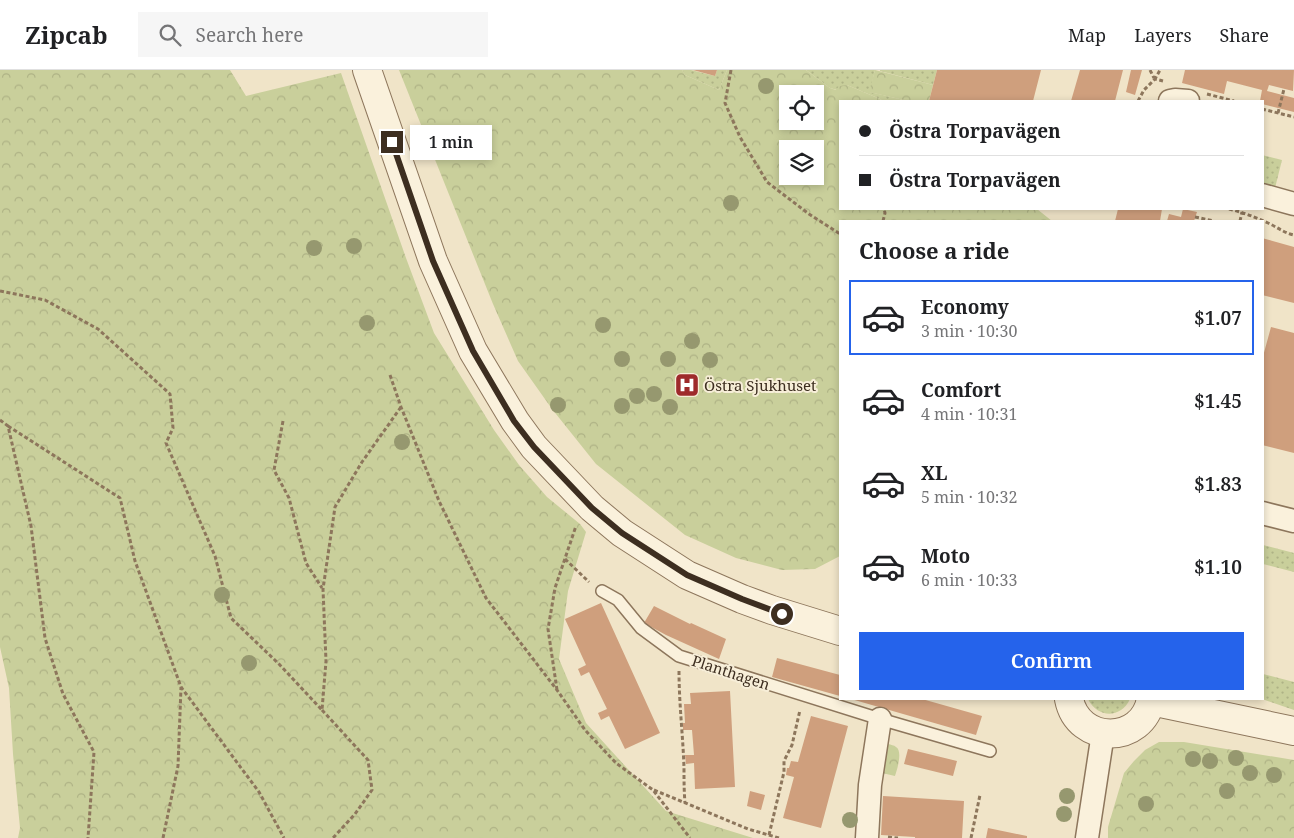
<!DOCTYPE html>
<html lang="en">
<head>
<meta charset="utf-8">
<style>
	:root { --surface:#fff; --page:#f6f6f6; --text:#202124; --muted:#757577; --line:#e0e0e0; --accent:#2563eb }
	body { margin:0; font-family:"Noto Serif",serif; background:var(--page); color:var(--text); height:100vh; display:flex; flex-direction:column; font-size:19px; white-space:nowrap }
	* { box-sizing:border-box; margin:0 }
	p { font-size:16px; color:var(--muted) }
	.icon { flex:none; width:28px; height:28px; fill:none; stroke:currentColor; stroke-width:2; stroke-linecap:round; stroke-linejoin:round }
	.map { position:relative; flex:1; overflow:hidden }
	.side { position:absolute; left:839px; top:150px; width:425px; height:480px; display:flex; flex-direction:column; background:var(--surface); border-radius:0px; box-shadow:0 2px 8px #0003 }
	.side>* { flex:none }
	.hud { position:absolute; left:839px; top:30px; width:425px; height:110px; border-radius:0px; box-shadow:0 2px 8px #0003; display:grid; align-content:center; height:110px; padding:0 20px; background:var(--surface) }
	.buttons { position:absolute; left:779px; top:15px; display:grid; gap:10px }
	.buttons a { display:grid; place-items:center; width:45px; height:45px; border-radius:0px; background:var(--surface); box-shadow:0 2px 8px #0003; font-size:25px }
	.end { position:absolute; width:22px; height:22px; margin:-11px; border:6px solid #3d2e20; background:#fff; box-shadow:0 0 0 2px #fff }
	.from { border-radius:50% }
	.bubble { position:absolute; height:35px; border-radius:0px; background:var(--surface); box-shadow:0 2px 8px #0003; font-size:16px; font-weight:600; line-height:35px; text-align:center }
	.hud b { display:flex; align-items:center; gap:18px; height:48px; font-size:19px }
	.hud b+b { border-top:1px solid var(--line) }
	.hud i { width:12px; height:12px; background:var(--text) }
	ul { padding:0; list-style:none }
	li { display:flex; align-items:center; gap:15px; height:75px; margin:0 10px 8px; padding:0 10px; border:2px solid transparent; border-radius:0px }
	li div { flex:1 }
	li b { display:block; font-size:19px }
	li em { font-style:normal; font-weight:600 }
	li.selected { border-color:var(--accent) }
	li>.icon { width:45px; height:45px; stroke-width:1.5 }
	h2 { padding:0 20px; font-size:22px; line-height:60px }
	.button { display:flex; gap:10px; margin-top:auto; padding:10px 20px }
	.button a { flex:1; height:58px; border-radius:0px; background:var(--accent); color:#fff; font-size:20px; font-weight:600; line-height:58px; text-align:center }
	header { display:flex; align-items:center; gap:30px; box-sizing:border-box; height:70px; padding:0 25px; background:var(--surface); border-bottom:1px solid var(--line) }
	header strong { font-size:24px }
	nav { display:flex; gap:28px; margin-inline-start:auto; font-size:18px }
	.search { width:350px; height:45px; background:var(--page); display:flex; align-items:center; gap:12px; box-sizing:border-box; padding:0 18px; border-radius:0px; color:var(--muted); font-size:19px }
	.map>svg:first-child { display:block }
</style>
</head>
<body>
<header>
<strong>Zipcab</strong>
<div class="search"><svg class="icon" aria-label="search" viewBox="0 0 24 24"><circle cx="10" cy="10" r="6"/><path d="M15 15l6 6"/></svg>Search here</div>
<nav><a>Map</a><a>Layers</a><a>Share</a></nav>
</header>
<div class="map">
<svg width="1294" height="768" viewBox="0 0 1294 768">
	<defs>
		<pattern id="grass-dots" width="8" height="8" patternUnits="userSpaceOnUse" patternTransform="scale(1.25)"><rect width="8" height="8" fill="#c9cf9b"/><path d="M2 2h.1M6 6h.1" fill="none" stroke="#aeb285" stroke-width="1.8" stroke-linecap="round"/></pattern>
		<pattern id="forest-crowns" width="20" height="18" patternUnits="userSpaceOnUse" patternTransform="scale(1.25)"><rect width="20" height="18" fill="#c9cf9b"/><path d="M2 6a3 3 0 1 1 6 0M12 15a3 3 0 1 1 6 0" fill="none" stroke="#aeb285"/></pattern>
	</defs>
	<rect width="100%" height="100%" fill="#f0e4c8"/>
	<path fill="url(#grass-dots)" d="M682 0H691L715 6 717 0H727L719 20 685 5Z
		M806 0H875L870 22 908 31H883L880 29 847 15 837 20 830 18Z
		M880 0H937L933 15 880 1Z
		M1262 85 1282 90 1275 118 1263 115Z
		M1263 475 1294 483V502L1263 494Z
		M1263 604 1294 612V640L1262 629Z
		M1088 629H1130C1121 649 1097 648 1088 629Z"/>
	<path fill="url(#forest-crowns)" fill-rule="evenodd" d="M0 0H230L246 26 341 3 406 188 434 263 494 360 519 395 547 427 580 454 586 462 568 521 559 589 586 653 666 741 753 768H18L20 758 13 684 9 618 0 577Z
		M399 0H682L685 5 719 20 727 0H806L830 18 836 20 839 16 847 15 880 29 883 31H840V139H1037L1052 151H840V486L815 499 782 500 736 488 685 465 596 394 552 339 518 291 493 234ZM788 24H815V51H788ZM788 79H815V106H788Z
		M875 0 933 15 929 31H908L869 22Z
		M1159 672H1184L1294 690V768H1108V757L1124 703 1134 691 1145 680Z
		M888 674C891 675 894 675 896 677 903 681 897 700 895 706L882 703Z"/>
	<path fill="#cf9f7d" d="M693 0H717L715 6Z
		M937 0H1041L1033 31H929Z
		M1080 0H1123L1115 31H1071Z
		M1131 0H1142L1135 25 1126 22Z
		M1185 0H1294L1293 21 1269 15 1267 21 1294 28V42L1262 34V31H1260L1262 20 1227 11 1224 24 1182 13Z
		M1118 139H1162L1160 151H1115Z
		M1183 139 1197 142 1194 151H1167L1169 144 1181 147Z
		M1262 168 1294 177V233L1262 225Z
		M1271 257 1294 263V383L1262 375V290Z
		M601 533 660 663 625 679 609 646 601 650 598 643 607 639 589 602 581 606 578 599 586 595 565 549Z
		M654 536 690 554 691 553 726 569 719 589 666 565 644 553Z
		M777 588 840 605V626L772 607Z
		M730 621 735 717 695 719 694 693 686 694 685 685H694L692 660H683V653H685L684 634H691L690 623Z
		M851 629H922L982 646 976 665Z
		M811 646 848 656 821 758 783 748 794 707 786 705 787 698H789L791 691 798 692Z
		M908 679 957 691 953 706 904 694Z
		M750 721 765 725 761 740 747 736Z
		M883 726 964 731 962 768H915V767L881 765Z
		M988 758 1027 766V768H986Z"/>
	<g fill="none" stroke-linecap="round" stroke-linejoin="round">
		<defs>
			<path id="service" d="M602 521 618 530 641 558 679 586 880 649 990 681"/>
			<path id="minor" d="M1170 31 1175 30 1188 31
				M1262 125 1294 134
				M1262 443 1294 451
				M867 768 870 715 880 649
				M1087 768 1103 663"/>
			<path id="tertiary" d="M367 0 433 191 473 281 515 351 534 377 592 438 622 463 687 505 742 529 772 540 840 561
				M1069 629C1078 675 1143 675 1151 629
				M1151 631 1294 661"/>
		</defs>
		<use href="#service" stroke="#8d765c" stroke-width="14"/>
		<use href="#minor" stroke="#8d765c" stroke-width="25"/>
		<use href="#tertiary" stroke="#8d765c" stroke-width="30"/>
		<path stroke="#8d765c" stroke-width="3" stroke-dasharray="4 2.5" stroke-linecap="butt" d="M731 0 725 33 740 67 767 112 809 144 840 164
			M1150 0 1154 8
			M1155 10V9L1160 0
			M1207 24 1234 31
			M1138 31 1144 20 1155 9 1163 11
			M1262 39 1294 47
			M1278 43 1284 19
			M1229 139C1242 142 1255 147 1268 153 1277 157 1284 163 1294 165
			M1190 140V139
			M1195 147 1214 151
			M883 151 885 143 884 139
			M1240 151 1242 142
			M0 221 45 230 98 259 170 324 173 358 166 373 215 486 231 548 279 594 322 640 326 591 323 519 335 437 362 392 401 337
			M390 305 401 337 439 431 486 528 557 620 585 660 616 693 653 720 690 768
			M0 350 8 356 31 456 45 568 63 624 94 682 88 768
			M283 351 274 400 289 428 306 493 322 518
			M8 356 120 428 135 491 181 617 259 722 284 768
			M565 489 589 512
			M679 601C679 634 683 666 684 698 684 710 684 721 685 733
			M557 620 548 559 555 518 576 456
			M322 640 368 690 372 720 355 744 333 768
			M654 720 748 759 779 768
			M769 765 784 702V691L792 675 800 640
			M888 767 898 768
			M163 768 178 696 181 617
			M971 768 980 725"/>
		<use href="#service" stroke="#faf1dc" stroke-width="11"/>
		<use href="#minor" stroke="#faf1dc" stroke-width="22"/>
		<use href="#tertiary" stroke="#faf1dc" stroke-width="28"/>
	</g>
	<g fill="#96986f">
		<circle cx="766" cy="16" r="8"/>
		<circle cx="731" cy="133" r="8"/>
		<circle cx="354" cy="176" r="8"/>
		<circle cx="314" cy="178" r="8"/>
		<circle cx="367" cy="253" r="8"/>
		<circle cx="603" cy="255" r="8"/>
		<circle cx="692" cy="271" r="8"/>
		<circle cx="622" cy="289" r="8"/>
		<circle cx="668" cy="289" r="8"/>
		<circle cx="710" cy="290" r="8"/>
		<circle cx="654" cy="324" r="8"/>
		<circle cx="637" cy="326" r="8"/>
		<circle cx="558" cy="335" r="8"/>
		<circle cx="622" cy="336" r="8"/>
		<circle cx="670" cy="337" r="8"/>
		<circle cx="402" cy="372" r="8"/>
		<circle cx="222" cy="525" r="8"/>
		<circle cx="249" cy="593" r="8"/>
		<circle cx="1236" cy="688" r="8"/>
		<circle cx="1193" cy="689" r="8"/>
		<circle cx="1210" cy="691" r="8"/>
		<circle cx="1250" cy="703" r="8"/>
		<circle cx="1274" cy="705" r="8"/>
		<circle cx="1227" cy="721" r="8"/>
		<circle cx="1067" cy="726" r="8"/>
		<circle cx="1146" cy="734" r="8"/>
		<circle cx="1064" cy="744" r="8"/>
		<circle cx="850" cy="750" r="8"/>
	</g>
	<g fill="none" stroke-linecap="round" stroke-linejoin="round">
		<path stroke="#3d2e20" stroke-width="6" d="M392 72 433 191 473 281 514 351 534 377 592 438 622 463 687 505 742 529 782 544"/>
	</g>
	<defs>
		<symbol id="hospital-square" viewBox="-11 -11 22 22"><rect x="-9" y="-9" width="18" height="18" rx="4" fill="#9e2a2b" stroke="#f7eed8"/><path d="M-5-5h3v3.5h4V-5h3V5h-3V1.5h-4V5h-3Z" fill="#fff"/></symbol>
	</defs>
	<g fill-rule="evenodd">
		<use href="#hospital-square" x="673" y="301" width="28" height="28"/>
	</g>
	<g text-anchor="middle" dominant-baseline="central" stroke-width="4" stroke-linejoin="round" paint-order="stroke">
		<g font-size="15" fill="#3d2e20" stroke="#f7eed8" text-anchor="start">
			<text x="704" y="315">Östra Sjukhuset</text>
		</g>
		<g font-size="15" fill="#3d2e20" stroke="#f7eed8">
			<text transform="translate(731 602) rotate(18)">Planthagen</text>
		</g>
	</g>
</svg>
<div class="buttons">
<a><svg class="icon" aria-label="locate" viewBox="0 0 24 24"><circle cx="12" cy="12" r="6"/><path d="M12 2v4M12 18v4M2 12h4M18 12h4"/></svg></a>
<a><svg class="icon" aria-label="layers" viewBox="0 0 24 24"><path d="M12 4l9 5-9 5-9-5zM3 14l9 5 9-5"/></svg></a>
</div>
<i class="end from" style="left:782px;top:544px"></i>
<i class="end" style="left:392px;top:72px"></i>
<div class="bubble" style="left:410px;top:55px;width:82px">1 min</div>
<div class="hud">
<b><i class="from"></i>Östra Torpavägen</b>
<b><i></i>Östra Torpavägen</b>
</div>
<section class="side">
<h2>Choose a ride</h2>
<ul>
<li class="selected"><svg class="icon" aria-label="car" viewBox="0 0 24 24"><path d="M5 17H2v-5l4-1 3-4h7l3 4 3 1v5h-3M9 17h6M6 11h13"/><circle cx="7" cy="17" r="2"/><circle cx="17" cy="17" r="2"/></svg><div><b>Economy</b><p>3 min · 10:30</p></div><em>$1.07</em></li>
<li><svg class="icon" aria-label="car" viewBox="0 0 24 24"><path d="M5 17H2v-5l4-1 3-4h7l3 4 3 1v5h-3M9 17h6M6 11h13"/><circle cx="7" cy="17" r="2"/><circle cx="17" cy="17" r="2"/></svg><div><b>Comfort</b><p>4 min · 10:31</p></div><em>$1.45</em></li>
<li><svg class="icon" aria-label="car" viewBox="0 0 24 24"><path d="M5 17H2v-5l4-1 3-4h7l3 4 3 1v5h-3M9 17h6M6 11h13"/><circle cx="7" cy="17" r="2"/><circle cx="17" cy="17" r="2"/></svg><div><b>XL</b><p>5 min · 10:32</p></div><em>$1.83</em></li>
<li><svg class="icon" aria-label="car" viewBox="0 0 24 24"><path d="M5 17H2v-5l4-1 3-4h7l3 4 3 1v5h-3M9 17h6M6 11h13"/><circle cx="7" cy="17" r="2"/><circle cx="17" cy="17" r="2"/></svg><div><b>Moto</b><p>6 min · 10:33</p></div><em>$1.10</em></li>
</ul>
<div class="button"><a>Confirm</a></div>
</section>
</div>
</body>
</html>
